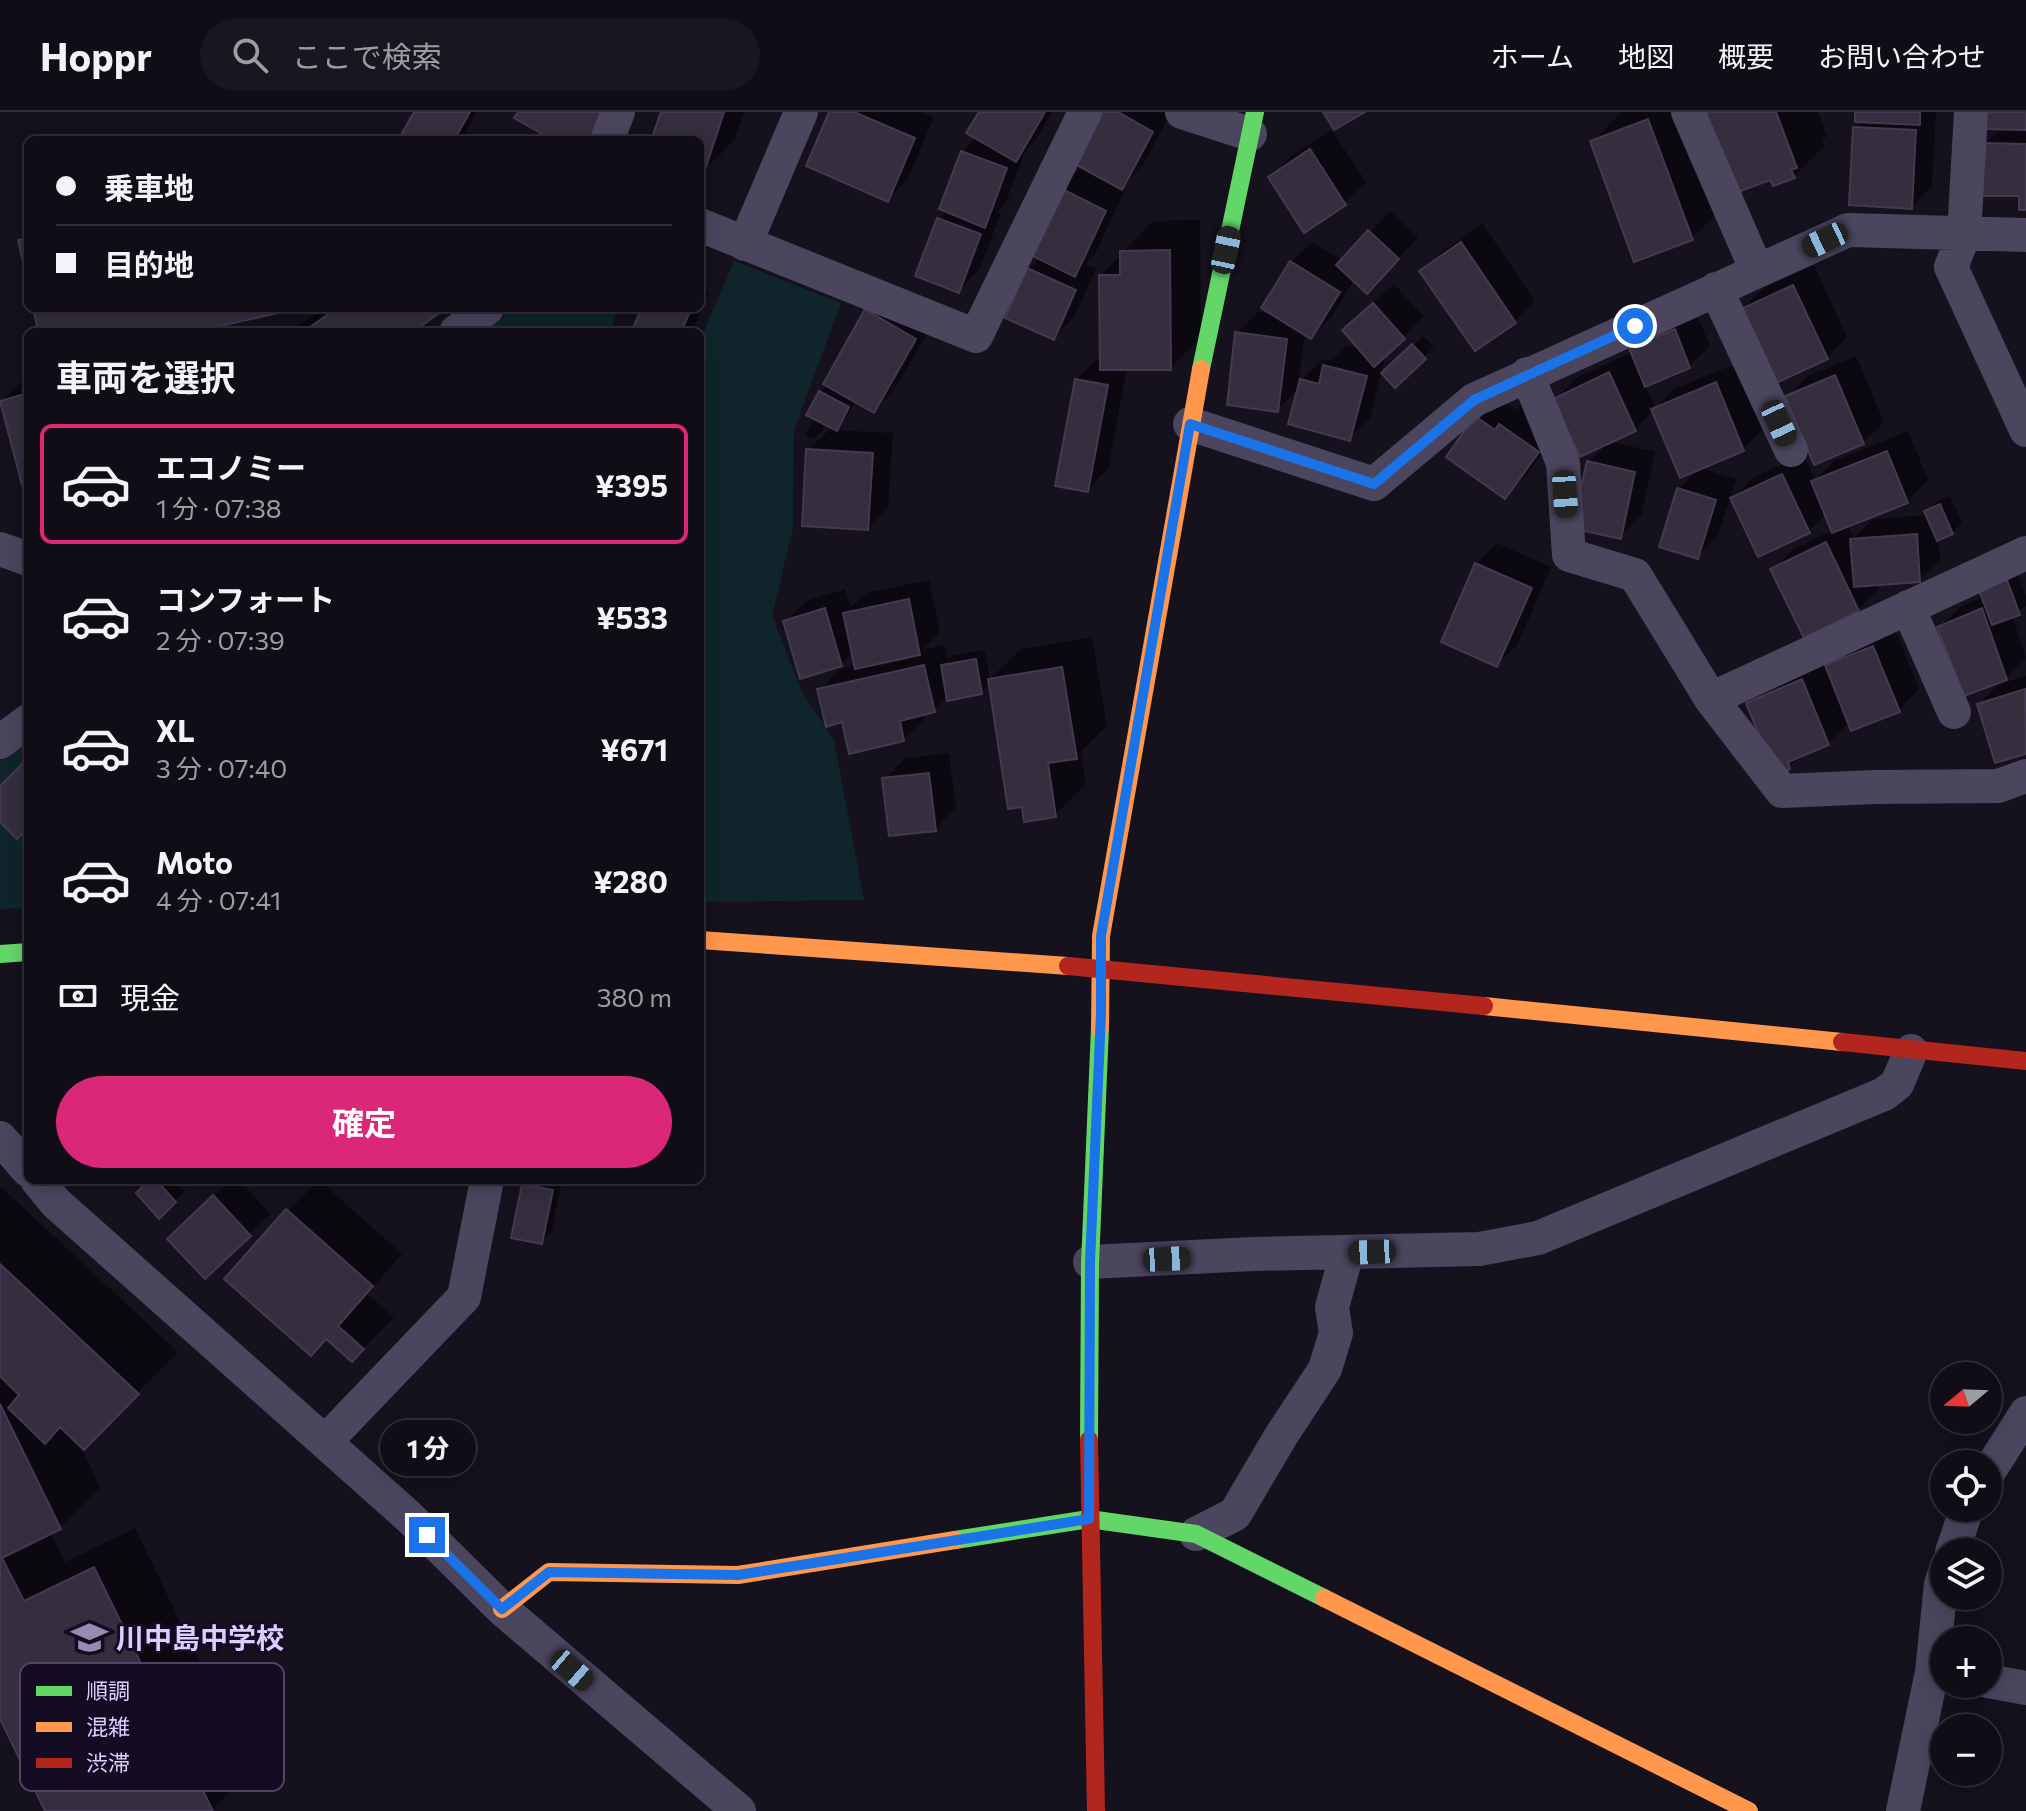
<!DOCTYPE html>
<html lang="ja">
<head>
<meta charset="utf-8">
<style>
	:root { --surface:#100d16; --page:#19161f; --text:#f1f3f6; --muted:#9c9ca1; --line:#302d35; --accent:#db2777 }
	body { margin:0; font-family:Commissioner,"Noto Sans JP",sans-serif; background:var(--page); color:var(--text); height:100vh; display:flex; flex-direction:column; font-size:30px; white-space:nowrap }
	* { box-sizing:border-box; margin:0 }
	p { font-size:26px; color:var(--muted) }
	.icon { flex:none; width:44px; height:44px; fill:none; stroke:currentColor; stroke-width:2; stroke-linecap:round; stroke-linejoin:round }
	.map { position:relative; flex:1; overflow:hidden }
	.details { position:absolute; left:24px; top:216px; width:680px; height:856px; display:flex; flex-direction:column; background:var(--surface); border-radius:12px; box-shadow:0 4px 20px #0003,0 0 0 2px var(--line) }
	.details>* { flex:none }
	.banner { position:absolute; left:24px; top:24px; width:680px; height:176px; border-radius:12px; box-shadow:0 4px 20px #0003,0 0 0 2px var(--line); display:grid; align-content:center; height:176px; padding:0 32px; background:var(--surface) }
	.needle { width:52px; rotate:251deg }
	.fabs { position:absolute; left:1930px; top:1250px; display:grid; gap:16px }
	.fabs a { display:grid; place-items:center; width:72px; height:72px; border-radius:50%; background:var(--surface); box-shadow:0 4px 20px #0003,0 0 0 2px var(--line); font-size:40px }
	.end { position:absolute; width:36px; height:36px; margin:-18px; border:10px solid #1a73e8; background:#fff; box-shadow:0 0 0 4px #fff }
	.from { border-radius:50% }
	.bubble { position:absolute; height:56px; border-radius:28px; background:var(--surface); box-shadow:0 4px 20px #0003,0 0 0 2px var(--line); font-size:26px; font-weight:700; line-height:56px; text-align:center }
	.car { position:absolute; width:24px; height:48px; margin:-24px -12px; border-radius:10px; box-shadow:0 0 6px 2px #0007; background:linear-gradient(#222 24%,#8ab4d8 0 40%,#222 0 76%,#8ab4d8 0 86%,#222 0) }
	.banner b { display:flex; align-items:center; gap:28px; height:76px; font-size:30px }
	.banner b+b { border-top:2px solid var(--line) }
	.banner i { width:20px; height:20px; background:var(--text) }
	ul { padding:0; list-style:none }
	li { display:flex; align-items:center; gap:24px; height:120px; margin:0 16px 12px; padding:0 16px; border:4px solid transparent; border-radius:12px }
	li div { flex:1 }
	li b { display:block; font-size:30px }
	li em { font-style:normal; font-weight:700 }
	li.on { border-color:var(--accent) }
	li>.icon { width:72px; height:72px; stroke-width:1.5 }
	h2 { padding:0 32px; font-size:36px; line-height:96px }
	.pay { display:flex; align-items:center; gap:20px; height:88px; padding:0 32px; font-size:30px }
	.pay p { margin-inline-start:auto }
	.cta { display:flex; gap:16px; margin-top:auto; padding:16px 32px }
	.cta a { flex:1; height:92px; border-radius:48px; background:var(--accent); color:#fff; font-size:32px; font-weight:700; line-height:92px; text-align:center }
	header { display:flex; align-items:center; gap:48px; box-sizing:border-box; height:112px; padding:0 40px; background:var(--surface); border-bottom:2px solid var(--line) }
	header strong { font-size:38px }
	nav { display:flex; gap:44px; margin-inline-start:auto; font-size:28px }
	.search { width:560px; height:72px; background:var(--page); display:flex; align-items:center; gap:20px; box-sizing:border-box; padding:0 28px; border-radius:44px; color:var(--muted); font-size:30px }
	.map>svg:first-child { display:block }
</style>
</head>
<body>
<header>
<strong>Hoppr</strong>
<div class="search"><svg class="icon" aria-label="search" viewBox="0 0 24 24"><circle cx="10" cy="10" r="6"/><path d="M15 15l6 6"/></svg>ここで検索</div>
<nav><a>ホーム</a><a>地図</a><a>概要</a><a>お問い合わせ</a></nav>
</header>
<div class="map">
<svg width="2026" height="1699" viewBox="0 0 2026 1699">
	<rect width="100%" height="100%" fill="#15111d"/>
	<path fill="#0f252b" d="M734 149 841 191 794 318 793 416 772 504 802 580 834 628 864 788 700 790V228Z
		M516 196H615L613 220H480Z
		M28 619V796L3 797 0 796V637Z"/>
	<path fill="#0007" d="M417 0H477L466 19 472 28H417Z
		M663 0H744L735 27 704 58 700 57V28H653Z
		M831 0H922L934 5 908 67 887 88Z
		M981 0H1052L1036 27 1026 38 1005 92 997 100 1001 101 979 158 958 179 939 107 947 99 963 40 977 25Z
		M1103 0H1171L1142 55 1121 76 1125 78 1095 142 1085 152 1096 157 1074 205 1053 226 1007 205 1029 157 1040 146 1060 77 1082 54Z
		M1622 0H1687L1723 95 1692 126 1592 30Z
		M1704 0H1818L1827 24 1822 28 1825 33 1794 64Z
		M1857 0H1936L1932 74 1912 95 1855 16 1862 9Z
		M2026 0V96L2021 82 1985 32 2001 16Z
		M1332 18 1366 70 1345 91 1305 118 1271 65 1291 44Z
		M1390 99 1418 125 1387 159 1354 168 1332 204 1311 225 1305 221 1298 271 1323 247 1330 249 1346 233 1361 237 1365 198 1394 172 1424 205 1386 243 1370 306 1349 326 1300 275 1277 298 1237 221 1258 200 1275 202 1291 150 1312 130 1343 149Z
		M1200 108 1201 225 1170 256H1127L1108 357 1087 378 1076 268 1097 247 1102 248 1100 164 1153 109Z
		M1482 111 1535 189 1515 209 1422 159 1443 139Z
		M1814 153 1847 225 1827 246 1742 198 1762 177Z
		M700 177 709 181 691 220H633L644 196H700Z
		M324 196H443L409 220H290Z
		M867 198 936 206 894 278 874 299 856 288 846 306 836 316 825 310 823 318 813 327 805 324 809 315 817 306 820 280 828 273Z
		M1695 198 1710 234 1689 254 1645 272 1656 296 1674 277 1737 251 1764 317 1743 337 1654 298 1635 317 1608 329 1655 340 1641 404 1620 425 1588 350 1609 330 1556 287 1576 266 1633 240 1632 236 1652 216Z
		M1423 224 1434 235 1395 273 1384 261Z
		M1856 244 1884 310 1863 330 1788 284 1808 264Z
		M28 263V369L1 290Z
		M1497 285 1516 298 1521 292 1558 319 1526 364 1505 384 1477 306Z
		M829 318 893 321 888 395 868 416 808 338Z
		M1908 319 1928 368 1907 389 1848 413 1854 426 1873 407 1928 403 1927 399 1937 389 1950 384 1962 411 1952 421 1938 426 1940 447 1919 468 1876 472 1879 477 1858 497 1773 458 1794 437 1832 418 1826 402 1808 420 1733 386 1753 366 1803 342 1815 368 1834 349Z
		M1699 356 1736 367 1718 424 1697 445 1679 377Z
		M1497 431 1551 455 1518 532 1497 552 1476 452Z
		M2017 459 2026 484V494L2012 503 2026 546 2000 572 2026 564V640L1996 648 1979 592 2005 566 1939 516 1960 495 1983 485Z
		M929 468 940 520 923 538 944 533 948 548 953 543 985 538 990 567 1021 537 1092 525 1107 614 1081 640 1086 672 1055 703 990 571 981 581 948 584 934 598 923 601 924 607 903 628 843 608 820 578 840 557 856 554 853 540 841 552 786 509 806 489 845 477 851 495 866 481Z
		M1894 515 1919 577 1899 598 1850 610 1828 631 1802 642 1789 655 1748 591 1769 570 1823 548 1826 555 1848 533Z
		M949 641 956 696 935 717 885 667 905 646Z
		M28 649V713L17 724 0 707V677Z
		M151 1068H174L185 1079 159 1104Z
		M231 1068H239L270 1102 205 1165 190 1107Z
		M319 1068 402 1142 367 1182 394 1205 352 1248 327 1225 227 1167 288 1099Z
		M529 1068 561 1069 552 1119 542 1129 524 1073Z
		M0 1074 178 1240 82 1337 100 1375 60 1416 50 1420 65 1450 135 1416 252 1658 211 1699H47L0 1602Z"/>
	<path fill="#342e3f" stroke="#433a52" stroke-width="2" d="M414 0H470L454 28H413L402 21Z
		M518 0H604L589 28H553L514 6Z
		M661 0H724L704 61 700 59V28H651Z
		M829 0H854L915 26 888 90 806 54Z
		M979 0H1045L1016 50 966 21Z
		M1101 0H1118L1153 20 1122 78 1073 51Z
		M1323 0H1365L1334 18Z
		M1701 0H1776L1797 56 1791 58 1795 66 1773 74 1770 68 1733 82Z
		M1855 0H1920V13L1855 10Z
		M1984 0H2026V18L1984 17Z
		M1648 7 1693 128 1634 150 1590 29Z
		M1853 15 1916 18 1912 97 1849 93Z
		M1983 31 2026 32V98H2019V84H1982Z
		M1310 37 1346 93 1304 121 1268 65Z
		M961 39 1007 56 985 116 939 97Z
		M1058 75 1106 99 1075 165 1027 141Z
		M937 106 981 122 959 181 915 164Z
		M1368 118 1399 147 1367 182 1336 153Z
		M28 126V172L18 128Z
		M1461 130 1516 211 1475 239 1419 159Z
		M1170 138 1171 258H1100L1099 163H1120V139Z
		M1290 149 1340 180 1311 227 1261 196Z
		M1027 156 1076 178 1054 228 1005 206Z
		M1793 173 1828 247 1774 272 1739 198Z
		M1373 191 1405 227 1374 255 1342 218Z
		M33 196H277L278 201 193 220H38Z
		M337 196H446L413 220H303Z
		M642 196H677L689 202 681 220H631Z
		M865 197 916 227 874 301 823 272Z
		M1675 217 1690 256 1645 275 1629 236Z
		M1235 220 1287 227 1278 300 1227 293Z
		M1412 232 1426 247 1395 276 1381 261Z
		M1323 253 1367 264 1350 329 1288 312 1300 267 1319 272Z
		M1609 260 1636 319 1580 345 1553 287Z
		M1835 263 1864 332 1814 353 1785 284Z
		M1075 267 1108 273 1088 380 1055 374Z
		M1716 270 1744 339 1680 366 1651 297Z
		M819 279 849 295 837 319 806 303Z
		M28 281V371L22 373 0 289Z
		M1475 304 1495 318 1499 312 1539 340 1505 387 1446 345Z
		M806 337 873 341 868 418 802 414Z
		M1887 339 1908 391 1832 421 1811 369Z
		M1587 349 1635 360 1621 427 1571 416Z
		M1782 362 1810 421 1758 445 1730 386Z
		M1677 376 1716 388 1698 447 1659 435Z
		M1940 392 1953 422 1937 429 1924 399Z
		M1917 422 1920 470 1854 475 1850 427Z
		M1826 430 1859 499 1804 526 1770 457Z
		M1475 451 1532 476 1497 555 1441 530Z
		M2007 468 2020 503 1992 513 1979 478Z
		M909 487 920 543 855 557 843 501Z
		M825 496 842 554 800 567 783 509Z
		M1982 496 2007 568 1964 584 1937 515Z
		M1873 534 1900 600 1851 619 1825 553Z
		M976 547 982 582 947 589 941 553Z
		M924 553 935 600 900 609 904 629 849 642 842 610 826 615 817 577Z
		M1062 555 1077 647 1048 651 1056 705 1024 710 1022 695 1008 697 988 567Z
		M1802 567 1829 633 1788 650 1790 657 1775 662 1746 591Z
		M2025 577 2026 642 1995 651 1977 592Z
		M26 648 28 716 17 727 0 710V674Z
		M929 661 936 719 889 724 882 666Z
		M149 1068H156L176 1090 159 1107 136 1081Z
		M522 1072 553 1078 542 1132 511 1126Z
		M213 1083 251 1124 205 1167 167 1127Z
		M286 1097 373 1174 338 1214 364 1237 352 1250 326 1227 311 1244 224 1167Z
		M0 1152 139 1282 84 1338 60 1315 45 1332 8 1296 19 1283 0 1264Z
		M0 1292 61 1417 2 1446 24 1489 94 1455 213 1699H45L0 1607Z"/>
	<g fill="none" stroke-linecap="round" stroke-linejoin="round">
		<path stroke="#4b455e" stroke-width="34" d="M1182 0 1250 22
			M1688 0 1757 159
			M1971 0 1964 123 1951 155 2026 318
			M607 28 618 0
			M700 113 976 224 1085 0
			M745 132 801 0
			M1716 177 1791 338
			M456 220 487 196
			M1527 262 1563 351 1569 443 1635 463 1711 587 2026 441
			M1190 312 1374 372 1474 288 1848 118 2026 123
			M0 437 28 447
			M1908 495 1954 600
			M1711 587 1782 679 1874 675 1998 674 2026 664
			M0 630 28 609
			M0 1026 28 1058
			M37 1068 56 1091 408 1404 502 1497 739 1699
			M1090 1150 1253 1142 1479 1137 1538 1126 1884 982 1897 972 1911 939
			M325 1330 464 1185 487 1068
			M1988 1361 2026 1301
			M1196 1422 1235 1402 1281 1324 1325 1257 1336 1221 1332 1195 1347 1141
			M1952 1440 1967 1396
			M1988 1569 2026 1576
			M1903 1699 1932 1560 1941 1472 1944 1463"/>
		<path stroke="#63d668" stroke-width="18" d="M1201 257 1255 0
			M0 842 28 840
			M1089 1328 1090 1152 1100 916
			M955 1428 1089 1407 1196 1422 1324 1486"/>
		<path stroke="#ff974d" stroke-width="18" d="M700 828 1068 854
			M1484 894 1842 930
			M1100 916 1101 824 1201 257
			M1324 1486 1749 1699
			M502 1497 549 1460 738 1463 955 1428"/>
		<path stroke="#b3261e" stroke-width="18" d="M1068 854 1484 894
			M1842 930 2026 949
			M1089 1328 1096 1699"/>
	</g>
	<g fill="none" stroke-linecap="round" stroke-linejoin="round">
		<path stroke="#1a73e8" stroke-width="10" d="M427 1423 502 1497 549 1460 738 1463 1089 1407 1090 1150 1101 902V824L1190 312 1374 372 1474 288 1635 214"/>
	</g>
	<defs>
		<symbol id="school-bare" viewBox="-9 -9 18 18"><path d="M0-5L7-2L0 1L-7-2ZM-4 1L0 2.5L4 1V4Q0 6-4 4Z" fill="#968bb0" stroke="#140c22" stroke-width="2.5" paint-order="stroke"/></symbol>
	</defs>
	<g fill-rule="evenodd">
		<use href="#school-bare" x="64" y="1500" width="51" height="51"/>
	</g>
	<g text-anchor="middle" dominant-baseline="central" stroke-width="6" stroke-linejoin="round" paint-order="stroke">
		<g font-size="28" font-weight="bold" fill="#dccdff" stroke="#140c22" text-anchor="start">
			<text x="116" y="1525">川中島中学校</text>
		</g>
	</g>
	<rect x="20" y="1551" width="264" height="128" rx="12" fill="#140c22" stroke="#504664" stroke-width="2"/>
	<rect x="36" y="1574" width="36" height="10" fill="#63d668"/>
	<rect x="36" y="1610" width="36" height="10" fill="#ff974d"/>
	<rect x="36" y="1646" width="36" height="10" fill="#b3261e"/>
	<g font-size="22" fill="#dccdff">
		<text x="86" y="1587">順調</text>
		<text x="86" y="1623">混雑</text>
		<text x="86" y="1659">渋滞</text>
	</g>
</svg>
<div class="fabs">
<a><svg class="needle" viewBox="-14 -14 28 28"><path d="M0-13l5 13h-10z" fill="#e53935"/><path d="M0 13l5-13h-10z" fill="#9c9ca1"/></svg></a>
<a><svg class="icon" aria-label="locate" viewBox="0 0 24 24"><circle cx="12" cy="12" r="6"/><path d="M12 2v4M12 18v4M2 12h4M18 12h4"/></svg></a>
<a><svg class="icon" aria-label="layers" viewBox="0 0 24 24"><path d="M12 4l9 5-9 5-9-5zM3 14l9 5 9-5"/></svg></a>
<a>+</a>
<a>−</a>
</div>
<i class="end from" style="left:1635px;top:214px"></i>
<i class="end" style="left:427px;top:1423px"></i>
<div class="bubble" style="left:380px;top:1308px;width:96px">1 分</div>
<i class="car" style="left:1825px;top:128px;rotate:245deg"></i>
<i class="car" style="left:1226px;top:138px;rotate:12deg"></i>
<i class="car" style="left:1779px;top:311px;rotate:155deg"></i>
<i class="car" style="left:1565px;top:382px;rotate:176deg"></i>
<i class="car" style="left:1372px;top:1140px;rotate:268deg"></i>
<i class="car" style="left:1167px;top:1147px;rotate:87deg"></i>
<i class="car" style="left:572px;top:1558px;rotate:131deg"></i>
<div class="banner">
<b><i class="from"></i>乗車地</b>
<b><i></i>目的地</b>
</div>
<section class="details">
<h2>車両を選択</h2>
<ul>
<li class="on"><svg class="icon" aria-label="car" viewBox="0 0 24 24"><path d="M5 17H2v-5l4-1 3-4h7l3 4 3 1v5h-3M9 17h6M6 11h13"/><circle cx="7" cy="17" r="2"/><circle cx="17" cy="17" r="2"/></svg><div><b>エコノミー</b><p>1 分 · 07:38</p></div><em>¥395</em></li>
<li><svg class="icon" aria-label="car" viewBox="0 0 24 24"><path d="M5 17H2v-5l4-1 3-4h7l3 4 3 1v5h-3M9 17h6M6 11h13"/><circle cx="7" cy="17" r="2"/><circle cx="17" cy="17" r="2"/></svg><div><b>コンフォート</b><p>2 分 · 07:39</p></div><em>¥533</em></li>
<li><svg class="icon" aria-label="car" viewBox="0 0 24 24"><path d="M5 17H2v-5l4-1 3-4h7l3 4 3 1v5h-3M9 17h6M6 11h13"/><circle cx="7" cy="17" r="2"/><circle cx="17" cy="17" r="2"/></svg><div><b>XL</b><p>3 分 · 07:40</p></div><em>¥671</em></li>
<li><svg class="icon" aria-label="car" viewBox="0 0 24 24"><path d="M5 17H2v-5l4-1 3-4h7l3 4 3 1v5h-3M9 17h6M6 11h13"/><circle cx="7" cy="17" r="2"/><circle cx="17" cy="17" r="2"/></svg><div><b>Moto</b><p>4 分 · 07:41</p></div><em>¥280</em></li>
</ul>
<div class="pay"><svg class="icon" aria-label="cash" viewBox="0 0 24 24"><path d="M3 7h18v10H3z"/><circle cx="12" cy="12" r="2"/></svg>現金<p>380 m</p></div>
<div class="cta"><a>確定</a></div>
</section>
</div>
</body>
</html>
